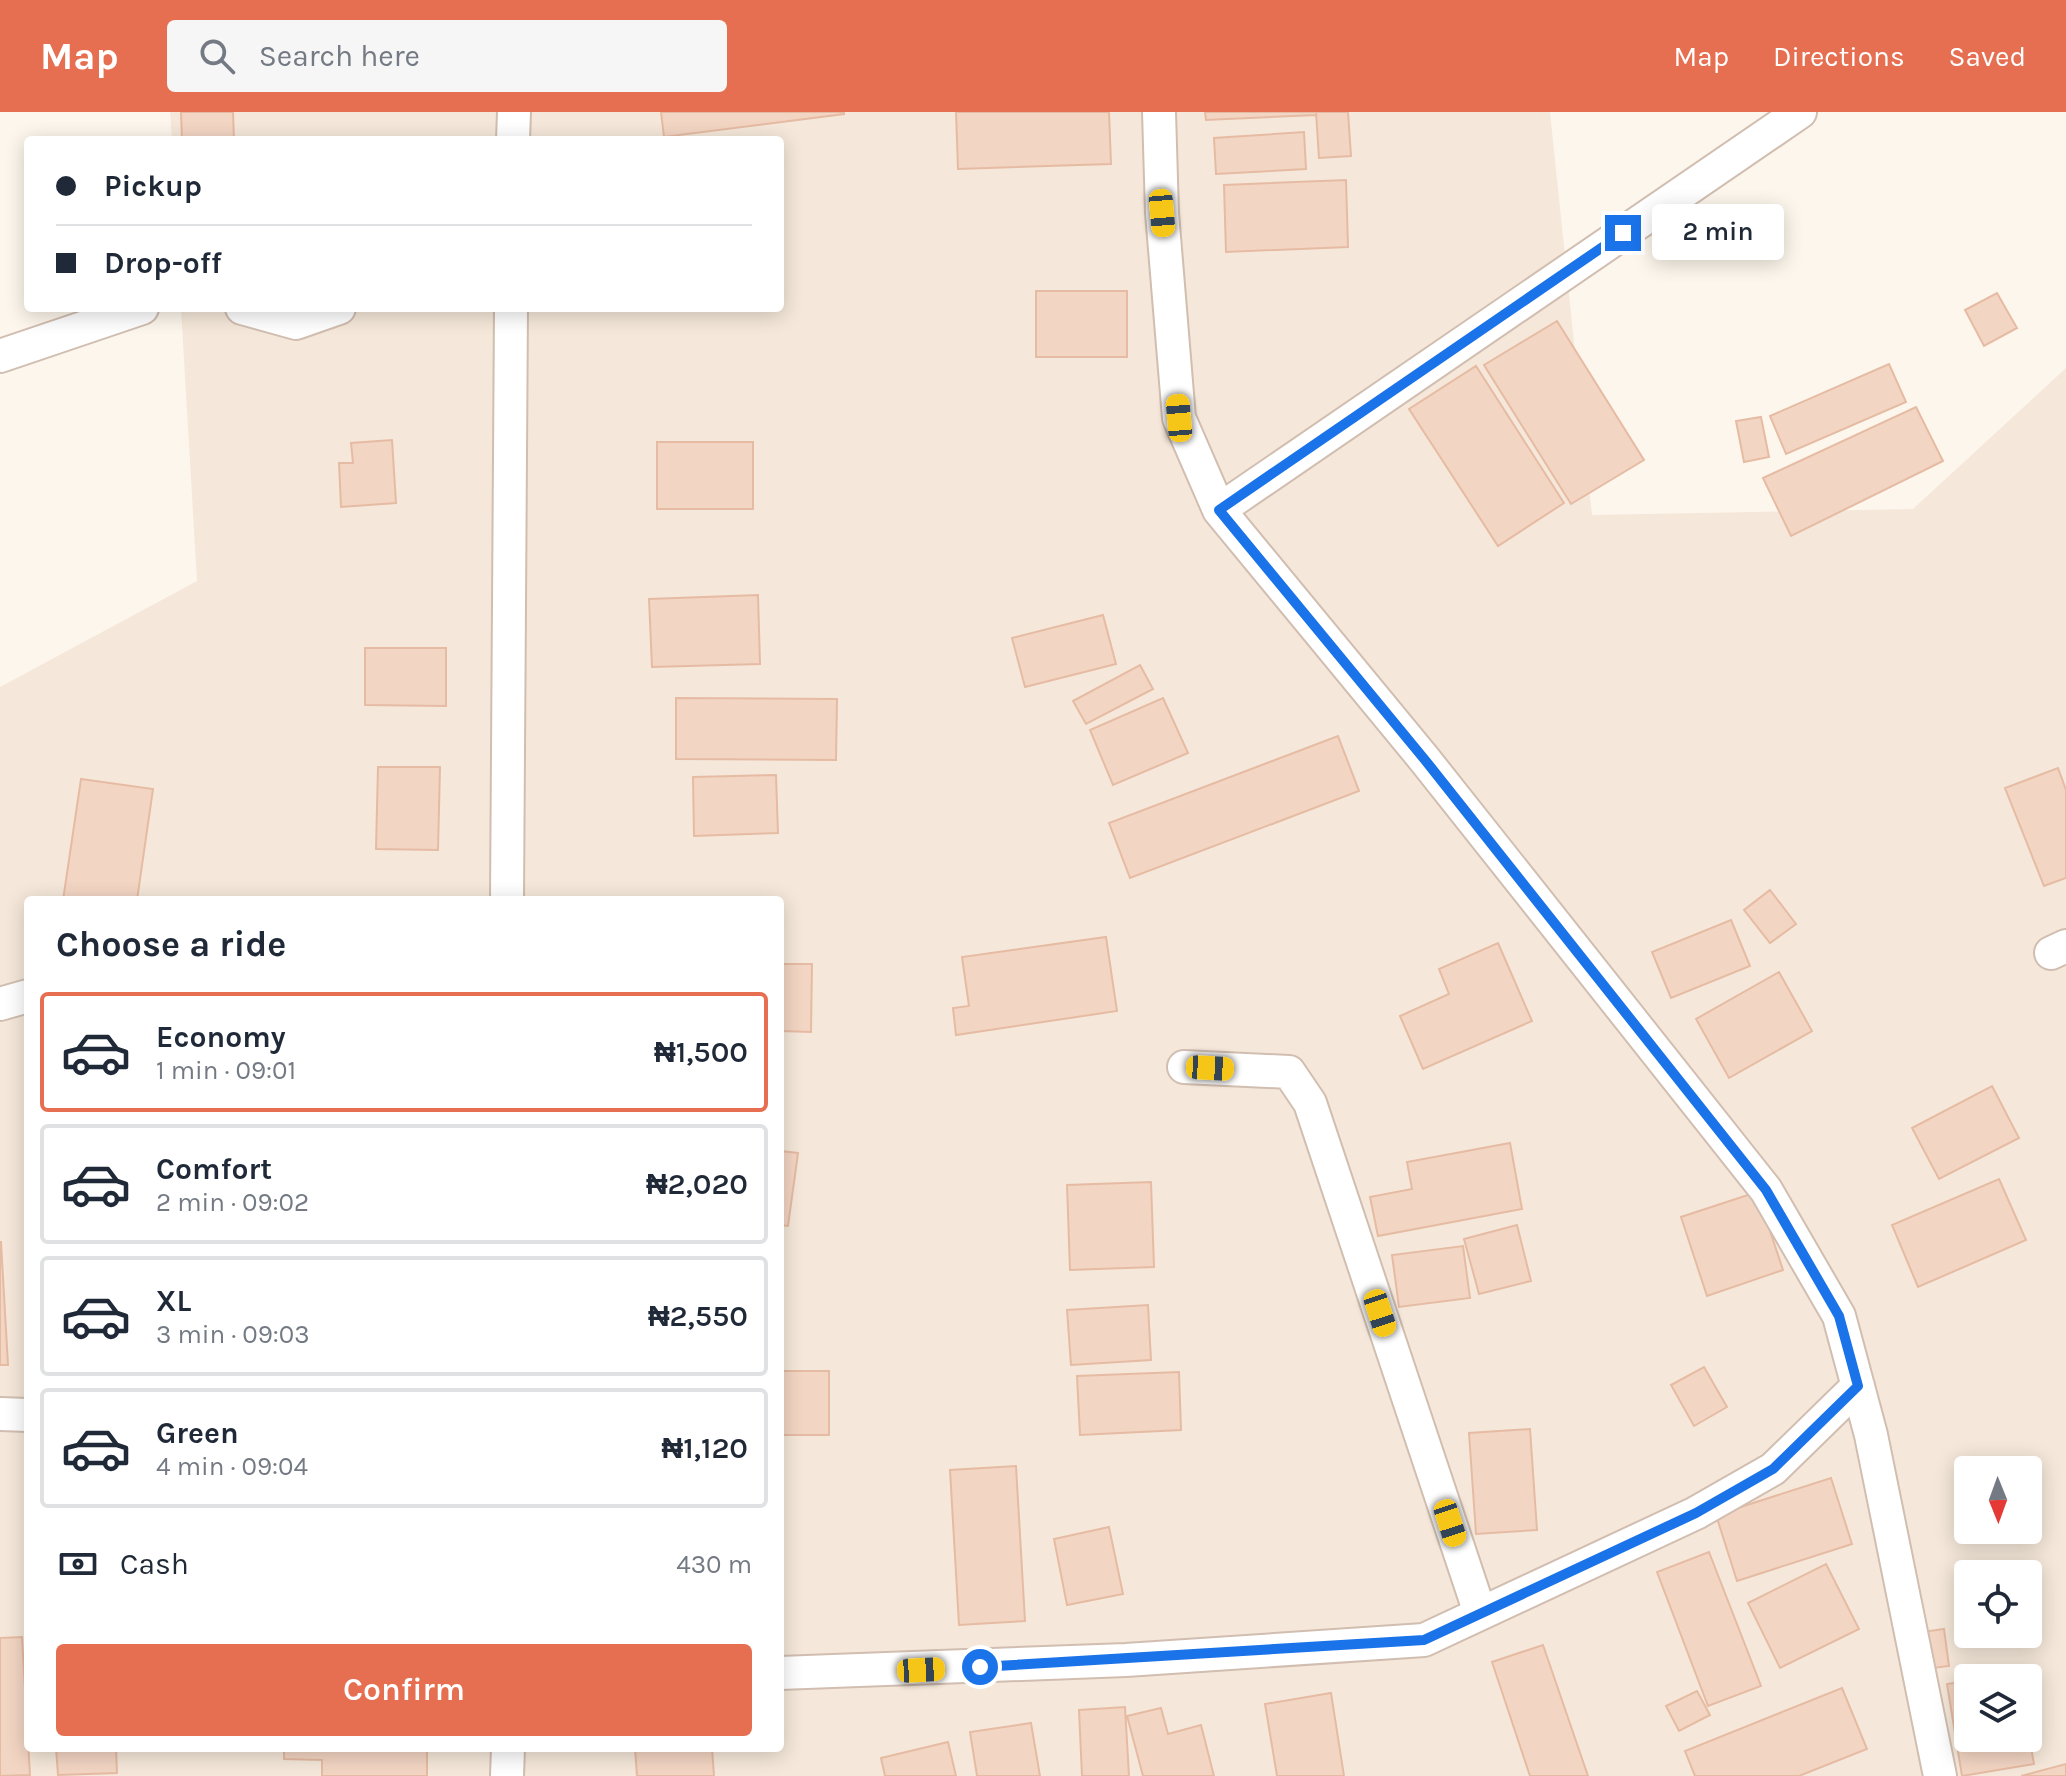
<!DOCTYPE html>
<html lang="en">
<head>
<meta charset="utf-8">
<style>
	:root { --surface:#fff; --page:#f6f6f7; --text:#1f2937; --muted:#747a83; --line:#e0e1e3; --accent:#e76f51 }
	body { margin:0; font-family:Karla,sans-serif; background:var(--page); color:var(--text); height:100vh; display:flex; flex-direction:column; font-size:30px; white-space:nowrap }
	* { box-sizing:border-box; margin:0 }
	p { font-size:26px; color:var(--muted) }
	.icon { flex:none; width:44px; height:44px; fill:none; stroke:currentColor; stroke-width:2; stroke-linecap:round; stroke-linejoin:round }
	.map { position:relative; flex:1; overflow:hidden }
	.panel { position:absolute; left:24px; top:784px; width:760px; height:856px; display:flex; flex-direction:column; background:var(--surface); border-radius:8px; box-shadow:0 4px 20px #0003 }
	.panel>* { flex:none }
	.guide { position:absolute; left:24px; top:24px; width:760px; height:176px; border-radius:8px; box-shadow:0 4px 20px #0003; display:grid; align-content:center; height:176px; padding:0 32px; background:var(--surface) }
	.needle { width:52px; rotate:179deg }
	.buttons { position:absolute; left:1954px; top:1344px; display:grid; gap:16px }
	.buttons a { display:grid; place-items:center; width:88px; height:88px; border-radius:8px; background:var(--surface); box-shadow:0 4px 20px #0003; font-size:40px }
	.end { position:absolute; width:36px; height:36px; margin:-18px; border:10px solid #1a73e8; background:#fff; box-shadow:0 0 0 4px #fff }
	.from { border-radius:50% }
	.bubble { position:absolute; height:56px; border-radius:8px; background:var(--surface); box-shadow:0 4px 20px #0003; font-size:26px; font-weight:600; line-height:56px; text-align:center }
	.car { position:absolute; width:24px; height:48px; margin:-24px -12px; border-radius:10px; box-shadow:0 0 6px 2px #0007; background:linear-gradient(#f5c518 24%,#345 0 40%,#f5c518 0 76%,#345 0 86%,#f5c518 0) }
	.guide b { display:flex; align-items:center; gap:28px; height:76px; font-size:30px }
	.guide b+b { border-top:2px solid var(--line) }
	.guide i { width:20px; height:20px; background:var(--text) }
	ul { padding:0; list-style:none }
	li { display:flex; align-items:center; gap:24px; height:120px; margin:0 16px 12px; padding:0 16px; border:4px solid var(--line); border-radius:8px }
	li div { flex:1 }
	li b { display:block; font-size:30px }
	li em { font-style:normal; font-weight:600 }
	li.current { border-color:var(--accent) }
	li>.icon { width:72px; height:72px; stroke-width:1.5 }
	h2 { padding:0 32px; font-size:36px; line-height:96px }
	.pay { display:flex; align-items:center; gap:20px; height:88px; padding:0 32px; font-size:30px }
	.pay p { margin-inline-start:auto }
	.primary-button { display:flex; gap:16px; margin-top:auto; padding:16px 32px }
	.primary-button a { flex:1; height:92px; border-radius:8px; background:var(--accent); color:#fff; font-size:32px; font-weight:600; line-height:92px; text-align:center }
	header { display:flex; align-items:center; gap:48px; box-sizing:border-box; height:112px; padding:0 40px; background:var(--accent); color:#fff }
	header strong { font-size:38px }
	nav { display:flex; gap:44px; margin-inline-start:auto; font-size:28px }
	.search { width:560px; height:72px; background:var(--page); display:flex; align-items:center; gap:20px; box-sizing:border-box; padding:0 28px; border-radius:8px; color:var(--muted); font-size:30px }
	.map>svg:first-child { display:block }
</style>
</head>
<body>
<header>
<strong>Map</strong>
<div class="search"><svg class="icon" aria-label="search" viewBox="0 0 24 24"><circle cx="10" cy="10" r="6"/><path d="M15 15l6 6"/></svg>Search here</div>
<nav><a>Map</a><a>Directions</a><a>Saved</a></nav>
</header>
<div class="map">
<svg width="2066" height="1664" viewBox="0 0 2066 1664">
	<rect width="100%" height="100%" fill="#fdf6ec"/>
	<path fill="#f5e8da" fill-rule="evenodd" d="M170 0H1550L1592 403 1913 397 2066 256V1664H0V575L197 469 181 196H780V28H172ZM28 788H780V1636H28ZM1968 1358H2028V1418H1968ZM1968 1462H2028V1522H1968ZM1968 1566H2028V1626H1968Z"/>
	<path fill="#f3d5c3" stroke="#e6bba3" stroke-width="2" d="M181 0H233L234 28H182Z
		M661 0H844V2L664 25Z
		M956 0H1109L1111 52 958 57Z
		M1205 0H1316V3L1206 8Z
		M1316 0H1348L1351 44 1319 46Z
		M1304 20 1306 57 1216 62 1214 26Z
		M1346 68 1348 135 1226 140 1224 73Z
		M1036 179H1127V245H1036Z
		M1997 181 2017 216 1984 234 1965 198Z
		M1557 209 1644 348 1571 392 1484 253Z
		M1889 252 1906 290 1786 342 1770 304Z
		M1476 254 1564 391 1498 434 1409 297Z
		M1916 295 1943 349 1791 424 1763 366Z
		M1761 305 1769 345 1744 350 1736 309Z
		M392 328 396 391 341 395 339 351H353L351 331Z
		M657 330H753V397H657Z
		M758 483 760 552 652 555 649 487Z
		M1103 503 1116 552 1025 575 1012 526Z
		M365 536H446V594L365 593Z
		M1140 553 1153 577 1086 612 1073 589Z
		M676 586 837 587 836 648 676 647Z
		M1163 586 1188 641 1113 673 1090 618Z
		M1338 624 1359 679 1130 766 1109 711Z
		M378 655H440L438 738 376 737Z
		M2058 656 2066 678V766L2044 774 2005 676Z
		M776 663 778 721 694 724 693 665Z
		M81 667 153 677 137 788H63Z
		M1770 778 1796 812 1770 831 1744 798Z
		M1731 808 1750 854 1671 886 1652 840Z
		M1106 825 1117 899 956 923 953 896 969 894 962 845Z
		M1498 831 1532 909 1423 957 1400 904 1449 882 1439 857Z
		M780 852H812L811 920 780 919Z
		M1779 860 1812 919 1729 966 1696 907Z
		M1992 974 2019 1026 1939 1067 1912 1016Z
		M1510 1031 1522 1097 1378 1124 1370 1085 1412 1077 1407 1050Z
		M780 1039 798 1041 788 1114 780 1113Z
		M1999 1067 2026 1128 1918 1175 1892 1113Z
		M1151 1070 1154 1155 1070 1158 1067 1073Z
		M1757 1080 1783 1158 1707 1184 1681 1105Z
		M1517 1113 1531 1169 1479 1182 1464 1127Z
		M1 1130 8 1253H0V1130Z
		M1463 1134 1470 1186 1399 1195 1392 1143Z
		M1148 1193 1151 1248 1071 1253 1067 1198Z
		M1704 1255 1727 1295 1694 1314 1671 1273Z
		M780 1259H829V1323H780Z
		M1179 1260 1181 1318 1080 1323 1077 1264Z
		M1530 1317 1537 1418 1476 1422 1469 1321Z
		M1016 1354 1025 1509 959 1513 950 1358Z
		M1831 1366 1852 1432 1737 1469 1716 1403Z
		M1109 1415 1123 1482 1067 1493 1054 1427Z
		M1709 1440 1761 1574 1708 1594 1657 1460Z
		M1826 1452 1859 1517 1780 1556 1748 1491Z
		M1944 1517 1949 1554 1926 1557 1922 1520Z
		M22 1525 30 1663 0 1664V1526Z
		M1543 1533 1588 1664H1530L1492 1550Z
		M1968 1569V1626H2028V1619L2034 1652 1962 1664 1947 1572Z
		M1842 1576 1867 1637 1799 1664H1695L1685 1639Z
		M1697 1579 1710 1603 1679 1619 1666 1594Z
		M1331 1581 1344 1664H1277L1265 1592Z
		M1125 1595 1129 1664H1082L1079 1598Z
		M1161 1596 1168 1622 1201 1613 1214 1664H1143L1127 1604Z
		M1031 1611 1040 1664H977L970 1620Z
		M948 1630 956 1664H885L881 1646Z
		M56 1636H116L117 1661 58 1663Z
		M284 1636H427V1664H322V1648L284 1647Z
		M635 1636H712L714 1664H637Z
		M2066 1652V1664H2021Z"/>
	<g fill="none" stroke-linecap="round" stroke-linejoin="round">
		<defs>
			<path id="minor" d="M1159 0 1162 101 1179 306 1219 398 1425 648 1766 1078 1839 1204 1871 1323 1940 1664
				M513 28 514 0
				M242 196 296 211 339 196
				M0 244 142 196
				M1219 398 1800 0
				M507 788 511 196
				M2051 841 2066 834
				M0 892 28 884
				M1184 955 1289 960 1310 991 1480 1501
				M0 1302 28 1303
				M780 1561 1126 1548 1424 1528 1696 1401 1773 1357 1858 1274
				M507 1664 508 1636"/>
		</defs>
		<use href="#minor" stroke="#d1beb0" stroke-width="36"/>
		<use href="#minor" stroke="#fff" stroke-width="32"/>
	</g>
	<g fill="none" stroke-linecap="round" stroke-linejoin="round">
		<path stroke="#1a73e8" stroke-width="10" d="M980 1555 1424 1528 1696 1401 1773 1357 1858 1274 1839 1204 1766 1078 1425 648 1219 398 1623 121"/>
	</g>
</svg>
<div class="buttons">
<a><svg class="needle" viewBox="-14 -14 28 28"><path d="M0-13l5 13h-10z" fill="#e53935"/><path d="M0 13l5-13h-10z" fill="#747a83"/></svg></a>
<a><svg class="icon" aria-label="locate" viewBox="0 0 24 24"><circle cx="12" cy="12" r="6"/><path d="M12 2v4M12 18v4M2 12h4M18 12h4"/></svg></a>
<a><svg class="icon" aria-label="layers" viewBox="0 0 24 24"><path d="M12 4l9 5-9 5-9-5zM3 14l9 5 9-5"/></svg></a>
</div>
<i class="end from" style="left:980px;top:1555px"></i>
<i class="end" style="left:1623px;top:121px"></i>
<div class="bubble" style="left:1652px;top:92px;width:132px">2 min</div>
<i class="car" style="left:1162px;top:101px;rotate:175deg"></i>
<i class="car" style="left:1179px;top:306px;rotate:355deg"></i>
<i class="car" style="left:1210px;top:956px;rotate:93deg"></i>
<i class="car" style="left:1380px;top:1201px;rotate:162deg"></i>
<i class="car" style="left:1450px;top:1411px;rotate:162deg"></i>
<i class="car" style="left:921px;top:1558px;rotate:87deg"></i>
<div class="guide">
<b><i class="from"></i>Pickup</b>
<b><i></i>Drop-off</b>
</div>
<section class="panel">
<h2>Choose a ride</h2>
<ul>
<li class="current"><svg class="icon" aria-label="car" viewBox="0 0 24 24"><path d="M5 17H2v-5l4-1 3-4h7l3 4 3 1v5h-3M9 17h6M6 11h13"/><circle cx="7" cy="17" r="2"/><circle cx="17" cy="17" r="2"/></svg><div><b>Economy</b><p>1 min · 09:01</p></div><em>₦1,500</em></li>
<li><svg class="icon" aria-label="car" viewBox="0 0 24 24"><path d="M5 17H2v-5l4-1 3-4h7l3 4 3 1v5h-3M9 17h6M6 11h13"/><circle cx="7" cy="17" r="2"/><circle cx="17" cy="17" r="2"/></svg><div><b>Comfort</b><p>2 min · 09:02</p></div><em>₦2,020</em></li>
<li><svg class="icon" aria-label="car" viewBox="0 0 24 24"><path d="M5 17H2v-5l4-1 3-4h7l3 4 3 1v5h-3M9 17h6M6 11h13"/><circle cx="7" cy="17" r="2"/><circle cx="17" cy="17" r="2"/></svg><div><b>XL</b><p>3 min · 09:03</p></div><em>₦2,550</em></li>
<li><svg class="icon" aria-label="car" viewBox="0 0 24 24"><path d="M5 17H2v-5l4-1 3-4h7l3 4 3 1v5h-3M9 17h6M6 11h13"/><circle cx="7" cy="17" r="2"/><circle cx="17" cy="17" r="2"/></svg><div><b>Green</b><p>4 min · 09:04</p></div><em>₦1,120</em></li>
</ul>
<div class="pay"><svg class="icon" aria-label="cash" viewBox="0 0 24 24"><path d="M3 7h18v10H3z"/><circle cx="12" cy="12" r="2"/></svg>Cash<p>430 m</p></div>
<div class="primary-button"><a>Confirm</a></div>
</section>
</div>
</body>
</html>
